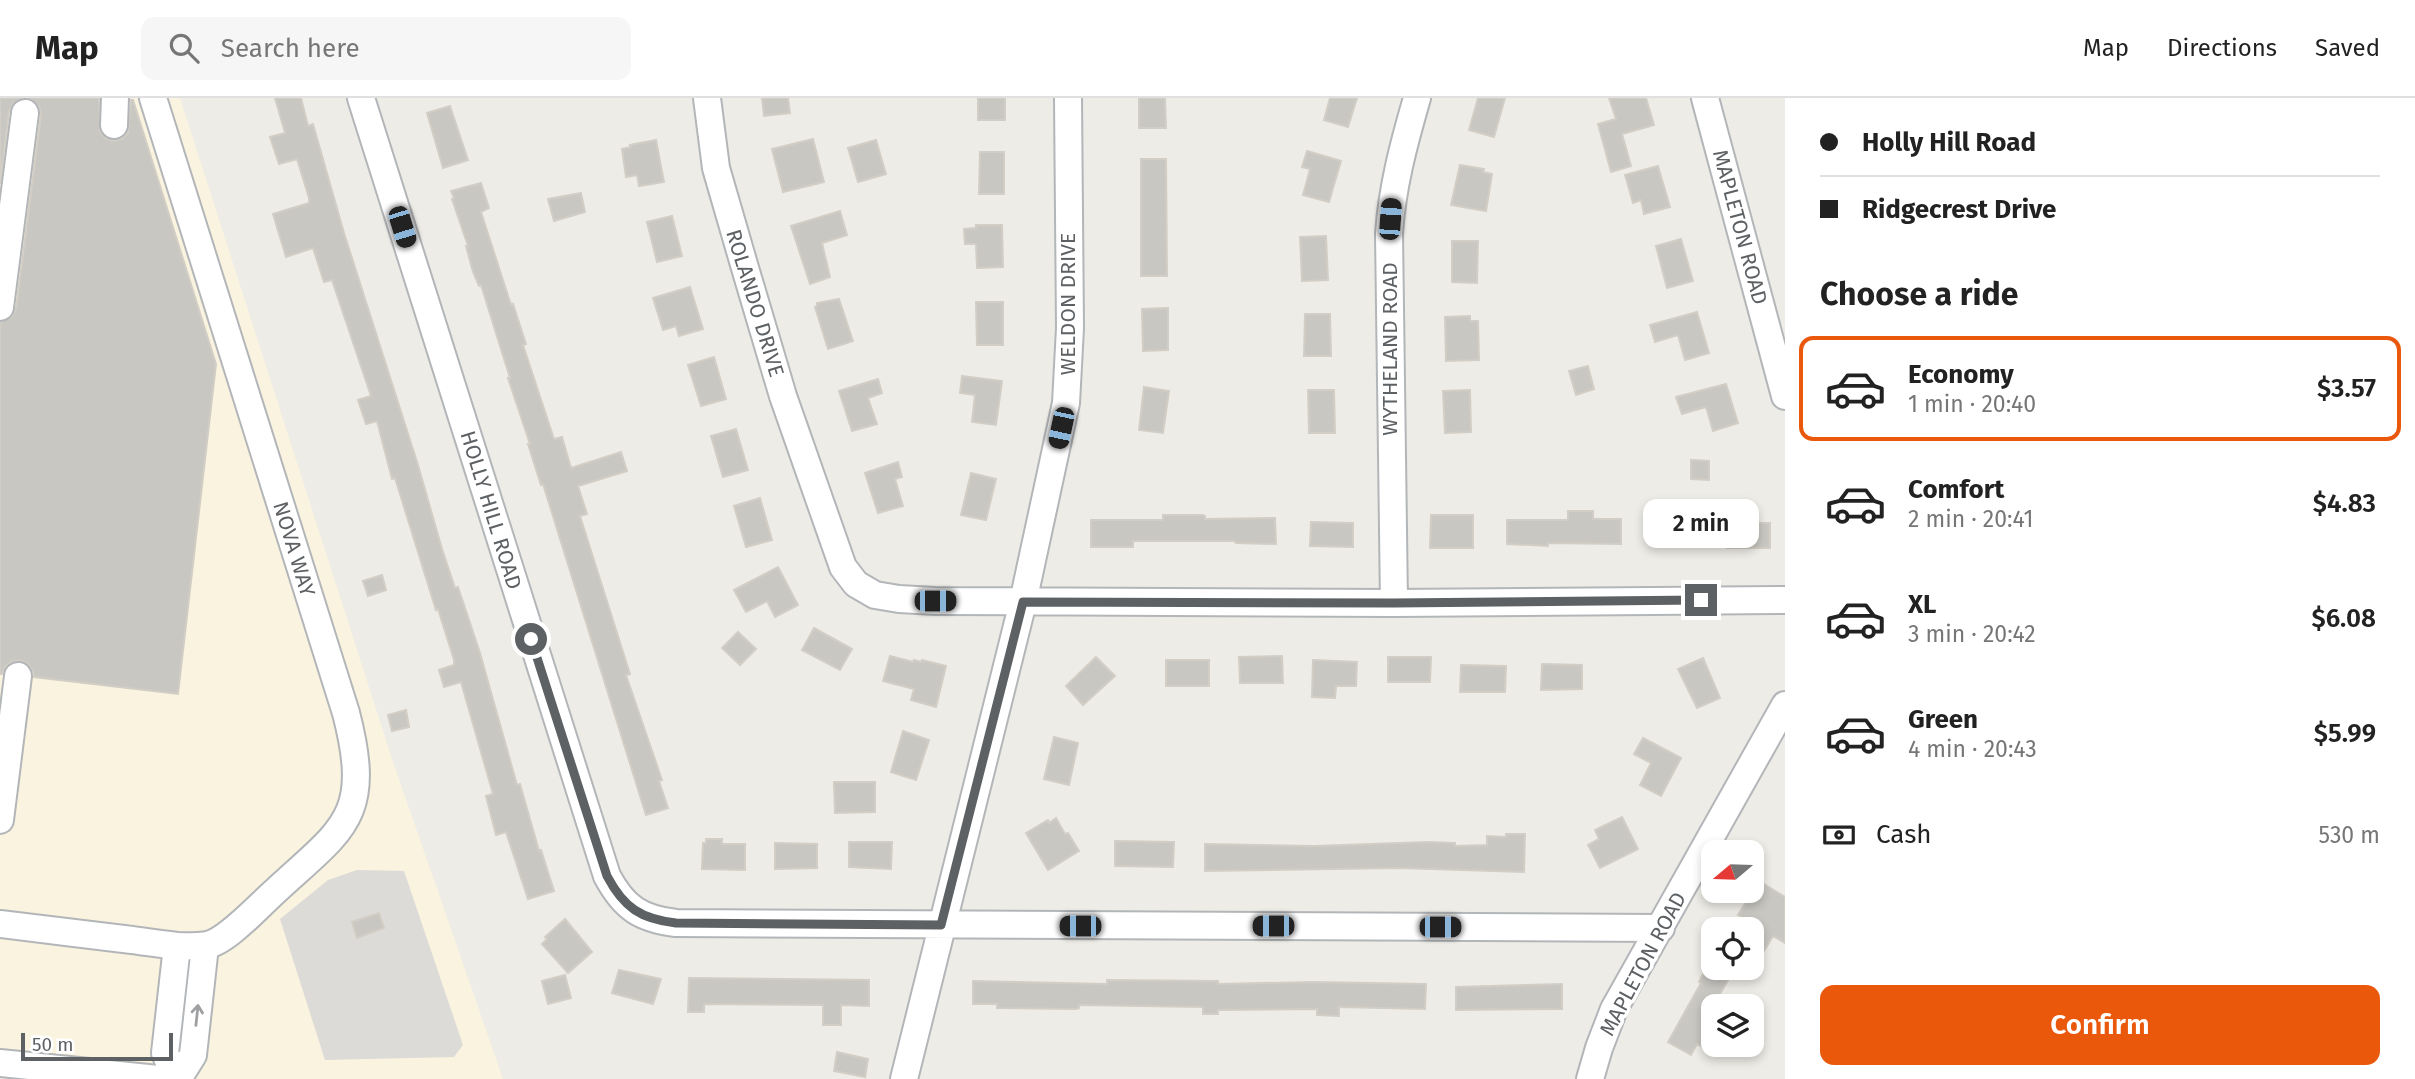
<!DOCTYPE html>
<html lang="en">
<head>
<meta charset="utf-8">
<style>
	:root { --surface:#fff; --page:#f6f6f6; --text:#222; --muted:#767676; --line:#e0e0e0; --accent:#ea580c }
	body { margin:0; font-family:"Fira Sans",sans-serif; background:var(--page); color:var(--text); height:100vh; display:flex; flex-direction:column; font-size:26px; white-space:nowrap }
	* { box-sizing:border-box; margin:0 }
	p { font-size:23px; color:var(--muted) }
	.icon { flex:none; width:38px; height:38px; fill:none; stroke:currentColor; stroke-width:2; stroke-linecap:round; stroke-linejoin:round }
	.map { position:relative; flex:1; overflow:hidden }
	.details { display:flex; flex-direction:column; background:var(--surface); width:630px }
	.details>* { flex:none }
	.top-card { display:grid; align-content:center; height:154px; padding:0 35px; background:var(--surface) }
	.needle { width:46px; rotate:251deg }
	.controls { position:absolute; left:1701px; top:742px; display:grid; gap:14px }
	.controls a { display:grid; place-items:center; width:63px; height:63px; border-radius:14px; background:var(--surface); box-shadow:0 4px 10px #0003; font-size:35px }
	.scale { position:absolute; left:21px; bottom:18px; width:152px; box-sizing:border-box; padding-left:7px; border:4px solid #5d6164; border-top:0; font-size:19px; line-height:24px; white-space:nowrap; color:#5d6164; -webkit-text-stroke:5px #fff; paint-order:stroke }
	.end { position:absolute; width:32px; height:32px; margin:-16px; border:9px solid #5d6164; background:#fff; box-shadow:0 0 0 4px #fff }
	.from { border-radius:50% }
	.bubble { position:absolute; height:49px; border-radius:14px; background:var(--surface); box-shadow:0 4px 10px #0003; font-size:23px; font-weight:600; line-height:49px; text-align:center }
	.car { position:absolute; width:21px; height:42px; margin:-21px -10px; border-radius:9px; box-shadow:0 0 5px 2px #0007; background:linear-gradient(#222 24%,#8ab4d8 0 40%,#222 0 76%,#8ab4d8 0 86%,#222 0) }
	.top-card b { display:flex; align-items:center; gap:24px; height:66px; font-size:26px }
	.top-card b+b { border-top:2px solid var(--line) }
	.top-card i { width:18px; height:18px; background:var(--text) }
	ul { padding:0; list-style:none }
	li { display:flex; align-items:center; gap:21px; height:105px; margin:0 14px 10px; padding:0 21px; border:4px solid transparent; border-radius:14px }
	li div { flex:1 }
	li b { display:block; font-size:26px }
	li em { font-style:normal; font-weight:600 }
	li.active { border-color:var(--accent) }
	li>.icon { width:63px; height:63px; stroke-width:1.5 }
	h2 { padding:0 35px; font-size:32px; line-height:84px }
	.pay { display:flex; align-items:center; gap:18px; height:77px; padding:0 35px; font-size:26px }
	.pay p { margin-inline-start:auto }
	.button { display:flex; gap:14px; margin-top:auto; padding:14px 35px }
	.button a { flex:1; height:80px; border-radius:14px; background:var(--accent); color:#fff; font-size:28px; font-weight:600; line-height:80px; text-align:center }
	header { display:flex; align-items:center; gap:42px; box-sizing:border-box; height:98px; padding:0 35px; background:var(--surface); border-bottom:2px solid var(--line) }
	header strong { font-size:33px }
	nav { display:flex; gap:38px; margin-inline-start:auto; font-size:24px }
	.search { width:490px; height:63px; background:var(--page); display:flex; align-items:center; gap:18px; box-sizing:border-box; padding:0 24px; border-radius:14px; color:var(--muted); font-size:26px }
	main { display:flex; flex:1; min-height:0 }
	.map>svg:first-child { display:block }
</style>
</head>
<body>
<header>
<strong>Map</strong>
<div class="search"><svg class="icon" aria-label="search" viewBox="0 0 24 24"><circle cx="10" cy="10" r="6"/><path d="M15 15l6 6"/></svg>Search here</div>
<nav><a>Map</a><a>Directions</a><a>Saved</a></nav>
</header>
<main>
<div class="map">
<svg width="1785" height="981" viewBox="0 0 1785 981">
	<rect width="100%" height="100%" fill="#eeece6"/>
	<path fill="#faf3df" d="M0 0H180L392 661 503 981H157L0 966Z"/>
	<path fill="#dddbd8" d="M357 772 404 773 463 947 454 959 325 962 280 821 328 782Z"/>
	<path fill="#c9c7c2" stroke="#d2cec5" stroke-width="2" d="M0 0H22L13 5 9 13 0 86Z
		M29 0H99L100 34 106 41 114 43 122 41 128 35 131 2H133L216 266 178 596 34 579 33 573 28 566 19 562 11 564 5 569 2 576H0V224L12 219 16 211 41 17 39 8Z
		M275 0H301L308 28 313 26 344 135 418 367 442 451 455 490 458 489 480 555 517 687 520 686 539 753 541 752 554 793 528 801 506 734 496 737 486 698 493 696 461 584 444 589 439 572 454 567V562L438 511 436 512 395 380 392 381 377 323 366 326 358 302 371 298 332 182 324 184 313 150 286 159 273 116 309 105V100L297 61 279 66 270 39 285 35Z
		M762 0H788L790 15 764 18Z
		M978 0H1005V22H978Z
		M1139 0H1165L1166 30H1139Z
		M1330 0H1357L1348 29 1324 22Z
		M1478 0H1505L1494 39 1469 32Z
		M1609 0H1646L1654 27 1622 36 1631 68 1611 74 1598 26 1616 21Z
		M450 8 468 62 443 70 427 15Z
		M813 41 824 84 783 94 772 51Z
		M656 42 664 84 639 88 637 77 626 79 622 51 631 49 630 47Z
		M876 42 886 76 858 84 848 50Z
		M1307 53 1341 63 1329 104 1303 97 1310 71 1302 69Z
		M980 54H1004V96H979Z
		M1141 61H1166L1167 178H1141Z
		M1460 67 1484 71 1483 74 1492 76 1486 113 1451 107Z
		M1658 68 1670 109 1644 116 1641 102 1633 105 1625 77Z
		M481 85 489 110 481 114 511 207 513 206 526 246 523 247 554 341 562 339 571 370 621 354 627 373 578 388 587 416 580 418 630 576 626 577 662 682 659 683 668 710 646 717 543 386 541 387 528 346H530L508 280H510L481 187 479 188 473 174 466 148H468L452 101 454 100 451 93Z
		M581 95 585 114 554 123 548 101Z
		M840 113 847 137 822 145 830 179 810 186 791 128Z
		M672 118 682 158 657 164 647 124Z
		M976 127H1002L1003 169 977 170 976 146H965L964 131 976 130Z
		M1326 138 1328 182 1302 183 1300 139Z
		M1681 141 1693 183 1667 190 1656 148Z
		M1452 143H1478L1477 185 1452 184Z
		M690 189 703 231 679 238 676 228 663 232 653 200Z
		M839 201 853 243 828 251 815 209 817 208V205Z
		M976 204H1003V247H977Z
		M1168 210V252L1143 253 1142 211Z
		M1697 214 1709 255 1685 262 1678 237 1655 244 1650 227Z
		M1305 216H1330L1331 258H1304Z
		M1470 218V223H1478L1479 262 1446 263 1445 219Z
		M714 259 726 301 701 308 688 267Z
		M1588 268 1594 291 1576 297 1569 273Z
		M962 278 1002 283 996 327 972 324 975 297 960 295Z
		M878 281 882 295 868 300 877 326 852 333 839 293Z
		M1726 286 1738 325 1713 333 1706 309 1682 316 1676 299Z
		M1144 289 1169 293 1163 335 1139 332Z
		M1308 292H1334L1335 335H1309Z
		M1470 292 1471 334 1445 335 1443 293Z
		M736 331 748 372 723 379 711 338Z
		M1691 362 1709 363V382L1691 381Z
		M898 364 902 379 895 381 903 408 878 415 865 375Z
		M971 375 996 381 986 422 961 417Z
		M760 400 772 442 746 449 734 408Z
		M1568 413H1593V421H1621V446L1548 445V448L1507 446V422H1568Z
		M1163 417H1202L1205 418V421L1275 420 1276 446 1236 445 1234 443H1133V449H1091V422H1163Z
		M1431 417H1473V450H1430Z
		M1653 417 1695 419V445L1652 444Z
		M1311 424 1353 425V449L1310 448Z
		M1727 425H1770V450H1727Z
		M778 469 798 507 775 519 767 503 746 514 734 492Z
		M382 477 386 492 368 498 363 483Z
		M814 530 852 551 840 572 802 552Z
		M738 534 756 551 740 567 722 550Z
		M890 558 913 564 914 562 921 564 922 562 946 568 936 609 911 602 914 591 883 583Z
		M1282 558 1283 585H1240L1239 559Z
		M1096 559 1115 578 1083 607 1066 588Z
		M1388 559H1431L1430 584H1388Z
		M1703 560 1720 600 1697 610 1678 571Z
		M1166 562H1209V588H1166Z
		M1313 562 1357 564 1356 588H1336L1335 600 1312 599Z
		M1542 566 1582 567V591L1541 592Z
		M1461 567 1506 568 1505 594H1460Z
		M406 612 409 629 392 633 388 617Z
		M903 633 929 642 916 682 891 674Z
		M1054 639 1078 645 1069 687 1044 681Z
		M1643 640 1681 660 1661 698 1640 687 1651 665 1634 656Z
		M834 684H875V714L835 715Z
		M1622 719 1638 751 1600 770 1588 747 1599 741 1595 732Z
		M1056 720 1065 736 1068 735 1079 753 1048 772 1026 735 1048 722 1049 725Z
		M1506 736H1525L1524 774 1398 770 1205 773V746L1314 748 1427 744 1455 745V748L1487 747V738L1506 739Z
		M706 741H722V746H745V772L702 771 703 745H706Z
		M1115 743 1174 744 1173 769 1115 768Z
		M849 744H892L891 771 849 769Z
		M775 745 817 746V770L775 771Z
		M1759 783 1785 799V845L1773 838 1752 873V825L1738 817Z
		M379 815 384 830 357 840 352 824Z
		M565 821 592 854 568 875 542 846 547 841 545 839Z
		M1706 870H1735L1713 908V944L1708 952 1697 946 1691 957 1668 944 1701 885 1699 884Z
		M619 872 661 881 653 906 612 895Z
		M565 877 571 900 548 906 542 883Z
		M689 880 869 882V908L841 907V927H823V907L704 906V914H688Z
		M1107 882 1218 883V886L1314 884 1426 886 1425 911 1339 909V918L1317 917V911L1218 912V916H1203V909L1079 907V910L1076 911 997 910V906H973V883L1107 886Z
		M1562 886V911L1456 912V889Z
		M837 954 868 961 865 979 834 973Z"/>
	<g fill="none" stroke-linecap="round" stroke-linejoin="round">
		<defs>
			<path id="minor" d="M361 0 607 778C624 810 641 821 676 825L1661 830
				M707 0 716 70 745 170 783 298 843 469 856 486 875 497 899 501 935 503 1394 505 1785 502
				M1705 0 1785 298
				M114 27 115 0
				M0 209 25 15
				M1394 505 1389 136C1392 89 1404 45 1417 0
				M0 722 18 578
				M0 826C44 831 88 837 132 842 156 845 183 851 207 847 225 844 255 812 269 799 341 731 374 723 346 615L153 0
				M0 965 158 981
				M176 981 165 955 177 848
				M178 981 193 957 205 848
				M904 981 1023 504 1066 305 1070 230 1068 0
				M1590 981 1599 950 1614 911 1785 607"/>
		</defs>
		<use href="#minor" stroke="#b3b6b9" stroke-width="30"/>
		<use href="#minor" stroke="#fff" stroke-width="26"/>
	</g>
	<defs><path id="oneway-shaft" d="M-6 0H5M1.5-3L5.5 0L1.5 3" fill="none" stroke-width="1.6" stroke-linecap="round" stroke-linejoin="round" transform="scale(1.75)"/></defs>
	<use stroke="#9ea0a2" href="#oneway-shaft" transform="translate(197 917) rotate(-84)"/>
	<g fill="none" stroke-linecap="round" stroke-linejoin="round">
		<path stroke="#5d6164" stroke-width="9" d="M531 541 607 778C624 810 641 821 676 825L941 827 1023 504 1394 505 1701 502"/>
	</g>
	<g text-anchor="middle" dominant-baseline="central" stroke-width="7" stroke-linejoin="round" paint-order="stroke">
		<g font-size="21" fill="#5d6164" stroke="#fff">
			<text transform="translate(1740 129) rotate(75)">MAPLETON ROAD</text>
			<text transform="translate(755 205) rotate(73)">ROLANDO DRIVE</text>
			<text transform="translate(1068 206) rotate(-90)">WELDON DRIVE</text>
			<text transform="translate(1390 251) rotate(-90)">WYTHELAND ROAD</text>
			<text transform="translate(491 412) rotate(73)">HOLLY HILL ROAD</text>
			<text transform="translate(294 451) rotate(73)">NOVA WAY</text>
			<text transform="translate(1643 866) rotate(-62)">MAPLETON ROAD</text>
		</g>
	</g>
</svg>
<div class="controls">
<a><svg class="needle" viewBox="-14 -14 28 28"><path d="M0-13l5 13h-10z" fill="#e53935"/><path d="M0 13l5-13h-10z" fill="#767676"/></svg></a>
<a><svg class="icon" aria-label="locate" viewBox="0 0 24 24"><circle cx="12" cy="12" r="6"/><path d="M12 2v4M12 18v4M2 12h4M18 12h4"/></svg></a>
<a><svg class="icon" aria-label="layers" viewBox="0 0 24 24"><path d="M12 4l9 5-9 5-9-5zM3 14l9 5 9-5"/></svg></a>
</div>
<div class="scale">50 m</div>
<i class="end from" style="left:531px;top:541px"></i>
<i class="end" style="left:1701px;top:502px"></i>
<div class="bubble" style="left:1643px;top:401px;width:116px">2 min</div>
<i class="car" style="left:1390px;top:121px;rotate:4deg"></i>
<i class="car" style="left:402px;top:129px;rotate:163deg"></i>
<i class="car" style="left:1061px;top:330px;rotate:192deg"></i>
<i class="car" style="left:935px;top:503px;rotate:90deg"></i>
<i class="car" style="left:1080px;top:828px;rotate:270deg"></i>
<i class="car" style="left:1273px;top:828px;rotate:270deg"></i>
<i class="car" style="left:1440px;top:829px;rotate:90deg"></i>
</div>
<section class="details">
<div class="top-card">
<b><i class="from"></i>Holly Hill Road</b>
<b><i></i>Ridgecrest Drive</b>
</div>
<h2>Choose a ride</h2>
<ul>
<li class="active"><svg class="icon" aria-label="car" viewBox="0 0 24 24"><path d="M5 17H2v-5l4-1 3-4h7l3 4 3 1v5h-3M9 17h6M6 11h13"/><circle cx="7" cy="17" r="2"/><circle cx="17" cy="17" r="2"/></svg><div><b>Economy</b><p>1 min · 20:40</p></div><em>$3.57</em></li>
<li><svg class="icon" aria-label="car" viewBox="0 0 24 24"><path d="M5 17H2v-5l4-1 3-4h7l3 4 3 1v5h-3M9 17h6M6 11h13"/><circle cx="7" cy="17" r="2"/><circle cx="17" cy="17" r="2"/></svg><div><b>Comfort</b><p>2 min · 20:41</p></div><em>$4.83</em></li>
<li><svg class="icon" aria-label="car" viewBox="0 0 24 24"><path d="M5 17H2v-5l4-1 3-4h7l3 4 3 1v5h-3M9 17h6M6 11h13"/><circle cx="7" cy="17" r="2"/><circle cx="17" cy="17" r="2"/></svg><div><b>XL</b><p>3 min · 20:42</p></div><em>$6.08</em></li>
<li><svg class="icon" aria-label="car" viewBox="0 0 24 24"><path d="M5 17H2v-5l4-1 3-4h7l3 4 3 1v5h-3M9 17h6M6 11h13"/><circle cx="7" cy="17" r="2"/><circle cx="17" cy="17" r="2"/></svg><div><b>Green</b><p>4 min · 20:43</p></div><em>$5.99</em></li>
</ul>
<div class="pay"><svg class="icon" aria-label="cash" viewBox="0 0 24 24"><path d="M3 7h18v10H3z"/><circle cx="12" cy="12" r="2"/></svg>Cash<p>530 m</p></div>
<div class="button"><a>Confirm</a></div>
</section>
</main>
</body>
</html>
